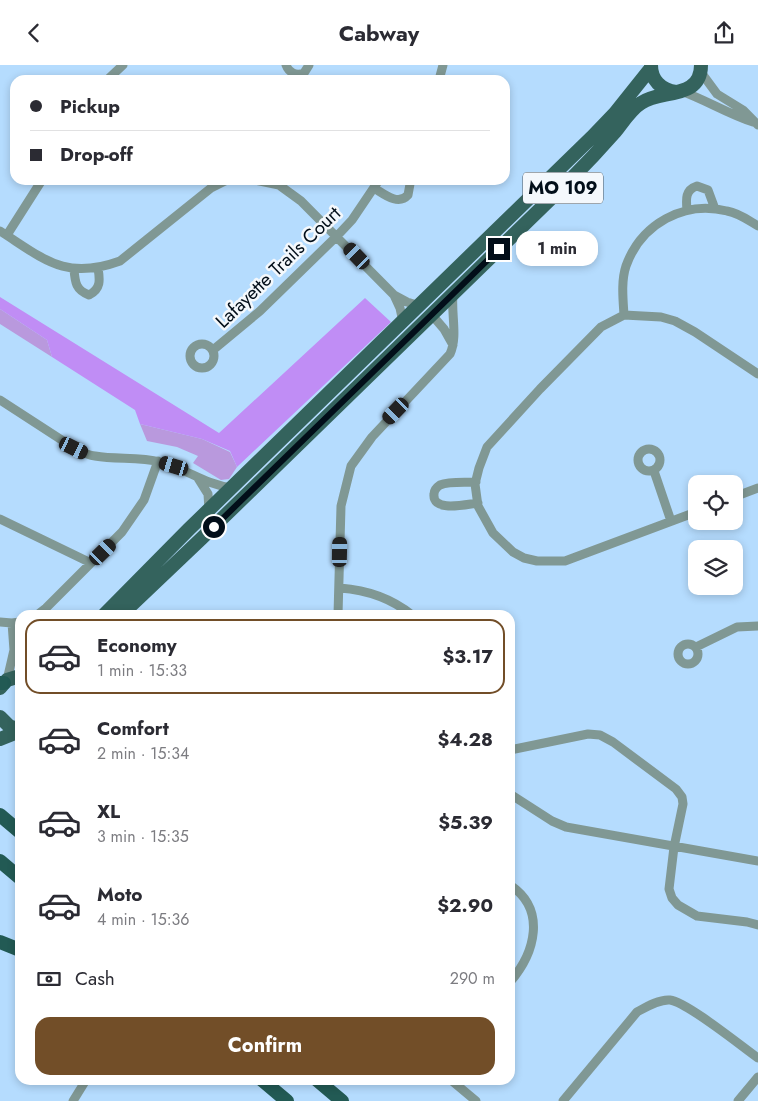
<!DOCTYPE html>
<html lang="en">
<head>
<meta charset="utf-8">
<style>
	:root { --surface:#fff; --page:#f2f2f3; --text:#2b2b33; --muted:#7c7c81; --line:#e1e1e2; --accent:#724e28 }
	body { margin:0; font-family:Jost,sans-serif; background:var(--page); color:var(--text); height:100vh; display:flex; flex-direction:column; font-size:19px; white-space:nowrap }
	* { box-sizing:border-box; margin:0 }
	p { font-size:16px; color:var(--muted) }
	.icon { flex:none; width:28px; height:28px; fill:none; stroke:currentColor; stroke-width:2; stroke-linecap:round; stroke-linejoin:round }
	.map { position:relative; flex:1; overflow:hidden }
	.side { position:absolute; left:15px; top:545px; width:500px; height:475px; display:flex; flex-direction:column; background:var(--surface); border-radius:15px; box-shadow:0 2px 8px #0003 }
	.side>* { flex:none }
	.guide { position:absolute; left:10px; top:10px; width:500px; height:110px; border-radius:15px; box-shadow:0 2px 8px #0003; display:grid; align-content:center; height:110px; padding:0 20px; background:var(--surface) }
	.controls { position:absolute; left:688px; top:410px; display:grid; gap:10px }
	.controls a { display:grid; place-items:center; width:55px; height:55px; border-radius:10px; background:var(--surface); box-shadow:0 2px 8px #0003; font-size:25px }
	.end { position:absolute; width:22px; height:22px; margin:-11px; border:6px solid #020e19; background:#fff; box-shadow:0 0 0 2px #fff }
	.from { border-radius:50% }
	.bubble { position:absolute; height:35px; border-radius:15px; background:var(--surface); box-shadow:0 2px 8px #0003; font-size:16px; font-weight:700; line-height:35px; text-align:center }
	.car { position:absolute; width:15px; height:30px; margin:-15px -8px; border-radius:6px; box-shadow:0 0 4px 1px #0007; background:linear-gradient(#222 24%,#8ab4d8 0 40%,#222 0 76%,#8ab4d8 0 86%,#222 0) }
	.guide b { display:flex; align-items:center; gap:18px; height:48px; font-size:19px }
	.guide b+b { border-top:1px solid var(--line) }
	.guide i { width:12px; height:12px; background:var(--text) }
	ul { padding:9px 0 0; list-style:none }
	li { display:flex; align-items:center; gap:15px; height:75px; margin:0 10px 8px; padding:0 10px; border:2px solid transparent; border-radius:15px }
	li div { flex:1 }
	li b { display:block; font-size:19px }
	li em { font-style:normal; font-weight:700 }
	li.on { border-color:var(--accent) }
	li>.icon { width:45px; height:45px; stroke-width:1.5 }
	.pay { display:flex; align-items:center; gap:12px; height:55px; padding:0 20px; font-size:19px }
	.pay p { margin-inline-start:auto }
	.action { display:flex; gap:10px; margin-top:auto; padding:10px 20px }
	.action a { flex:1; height:58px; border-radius:15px; background:var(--accent); color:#fff; font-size:20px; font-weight:700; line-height:58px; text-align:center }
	header { display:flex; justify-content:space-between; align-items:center; height:65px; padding:0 20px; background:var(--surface); font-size:22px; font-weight:700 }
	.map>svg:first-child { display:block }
</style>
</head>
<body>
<header><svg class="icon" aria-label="back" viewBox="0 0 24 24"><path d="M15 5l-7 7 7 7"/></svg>Cabway<svg class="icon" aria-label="share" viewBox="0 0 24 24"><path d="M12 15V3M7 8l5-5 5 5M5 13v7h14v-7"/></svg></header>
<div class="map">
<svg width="758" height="1036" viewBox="0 0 758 1036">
	<rect width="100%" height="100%" fill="#b5dcfe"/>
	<path fill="#b999dd" d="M0 244 47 275 52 292 0 259Z
		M140 359 202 374 230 387 237 402 229 414 221 415 193 398 198 391 177 382 147 376Z"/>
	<path fill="#c08df5" d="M0 232 219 368 365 233 391 257 237 402 230 386 202 374 140 359 135 345 52 292 47 275 0 244Z"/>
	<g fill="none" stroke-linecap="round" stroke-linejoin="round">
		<path stroke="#809894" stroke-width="9" d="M286 0C289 8 296 11 304 8L309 0
			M700 6 717 29 743 45 758 60
			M107 15 123 0
			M439 15 443 0
			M681 26C706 35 728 49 753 57
			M254 115 279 120 301 136 394 230 407 237 420 241
			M374 123C384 129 398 141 408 130L410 119 408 115
			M687 145C686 134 685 125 697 121L708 125 715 144
			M0 166C44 194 65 216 120 196L211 123 227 115
			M7 170 42 115
			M74 204C75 218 76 225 89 230 101 224 100 215 98 203
			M394 230 400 243 403 257
			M432 250 444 264 453 280
			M624 250C623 234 621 216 626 201 641 159 684 135 727 146 739 148 748 155 758 161
			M190 291a12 12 0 1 1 24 0a12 12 0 1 1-24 0Z
			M213 285 260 246 337 171 352 155 379 115
			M0 335 74 383C80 386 87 390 95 391 117 395 139 391 160 397 187 404 204 419 232 423
			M638 395a11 11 0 1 1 22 0a11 11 0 1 1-22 0Z
			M654 406 671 456
			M198 413 208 429 209 445
			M476 417C466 418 450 416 440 420 437 422 434 425 434 429 432 448 467 439 478 438
			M734 432 758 423
			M696 447 565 496H537L524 493 513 487 493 468 478 441 475 419 479 403 487 382 540 324 601 262 624 250 661 252 675 256 695 267 758 309
			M0 454 91 498
			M340 523C367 525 391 533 412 550
			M37 550 46 543 122 467 144 435 158 396
			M338 550 341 441 351 401 372 372 450 289C458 272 451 249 453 230
			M0 557 12 558 20 557
			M678 589a10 10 0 1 1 20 0a10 10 0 1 1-20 0Z
			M696 582 737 562 758 561
			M7 615 14 585 12 558
			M510 685 588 669 600 670 613 677 676 724 682 732 683 739 674 782 669 824 672 833 678 840 697 851 747 857 758 860
			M510 729 552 756 566 762 758 796
			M510 820C547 845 535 888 510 917
			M451 1015 476 1036
			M73 1036 86 1015
			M563 1036 637 947C646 942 659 934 670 935 687 937 741 981 758 993
			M738 1036 758 1012"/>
		<path stroke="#34635d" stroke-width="14" d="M651 0C651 15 661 25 676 27
			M104 550 189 464 592 72 615 48 651 3
			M121 550 202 473 570 115C586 99 601 83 615 67 623 57 631 44 641 38 661 24 701 35 701 0
			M0 623 7 615 20 611
			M0 652 9 661 20 665
			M0 674 20 666"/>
		<path stroke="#225a54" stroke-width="14" d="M0 618H4
			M0 750 20 767
			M0 796 20 813
			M0 877 20 885
			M262 1015 287 1036
			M317 1015 342 1036"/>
	</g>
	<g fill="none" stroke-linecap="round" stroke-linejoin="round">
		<path stroke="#020e19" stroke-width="6" d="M214 462 499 184"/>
	</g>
	<g text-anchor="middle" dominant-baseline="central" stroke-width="5" stroke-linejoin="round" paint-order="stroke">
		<rect fill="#f4f8fc" stroke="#4b545d" stroke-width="1" x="523" y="107.5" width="80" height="31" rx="4"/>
		<g font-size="18" font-weight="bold" fill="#020e19">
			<text x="563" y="123">MO 109</text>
		</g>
		<g font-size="19" fill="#020e19" stroke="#f4f8fc">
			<text transform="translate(278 202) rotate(-44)">Lafayette Trails Court</text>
		</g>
	</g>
</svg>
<div class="controls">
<a><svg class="icon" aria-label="locate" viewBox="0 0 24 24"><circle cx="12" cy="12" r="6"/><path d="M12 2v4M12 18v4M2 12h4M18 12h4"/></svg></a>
<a><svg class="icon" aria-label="layers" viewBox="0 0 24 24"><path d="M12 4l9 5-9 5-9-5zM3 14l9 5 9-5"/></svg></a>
</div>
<i class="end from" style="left:214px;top:462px"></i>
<i class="end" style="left:499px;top:184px"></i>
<div class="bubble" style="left:516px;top:166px;width:82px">1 min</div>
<i class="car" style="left:357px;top:191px;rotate:316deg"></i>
<i class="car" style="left:396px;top:346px;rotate:224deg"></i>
<i class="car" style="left:74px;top:383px;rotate:116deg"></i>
<i class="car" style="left:174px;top:401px;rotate:287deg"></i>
<i class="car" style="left:103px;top:487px;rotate:46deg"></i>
<i class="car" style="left:340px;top:487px;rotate:1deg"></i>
<div class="guide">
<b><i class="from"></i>Pickup</b>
<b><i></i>Drop-off</b>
</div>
<section class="side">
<ul>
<li class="on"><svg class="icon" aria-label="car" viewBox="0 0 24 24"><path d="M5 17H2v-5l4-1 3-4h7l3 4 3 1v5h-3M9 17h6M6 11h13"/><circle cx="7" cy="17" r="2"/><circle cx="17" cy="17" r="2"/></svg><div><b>Economy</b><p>1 min · 15:33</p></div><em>$3.17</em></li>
<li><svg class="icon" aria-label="car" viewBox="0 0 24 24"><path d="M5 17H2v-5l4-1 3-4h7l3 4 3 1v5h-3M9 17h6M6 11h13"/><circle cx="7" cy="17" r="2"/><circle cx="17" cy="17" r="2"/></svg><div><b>Comfort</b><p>2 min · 15:34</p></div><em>$4.28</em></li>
<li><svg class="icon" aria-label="car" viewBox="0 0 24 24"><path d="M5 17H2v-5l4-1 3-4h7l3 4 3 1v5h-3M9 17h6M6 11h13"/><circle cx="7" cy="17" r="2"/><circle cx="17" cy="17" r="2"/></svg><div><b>XL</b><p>3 min · 15:35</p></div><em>$5.39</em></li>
<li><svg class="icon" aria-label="car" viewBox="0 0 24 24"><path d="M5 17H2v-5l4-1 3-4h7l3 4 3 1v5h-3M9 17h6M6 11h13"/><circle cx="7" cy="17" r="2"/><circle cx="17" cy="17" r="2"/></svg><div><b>Moto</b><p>4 min · 15:36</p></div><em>$2.90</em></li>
</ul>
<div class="pay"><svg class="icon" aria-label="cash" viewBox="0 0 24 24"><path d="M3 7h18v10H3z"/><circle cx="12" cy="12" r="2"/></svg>Cash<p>290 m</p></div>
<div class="action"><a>Confirm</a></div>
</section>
</div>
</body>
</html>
